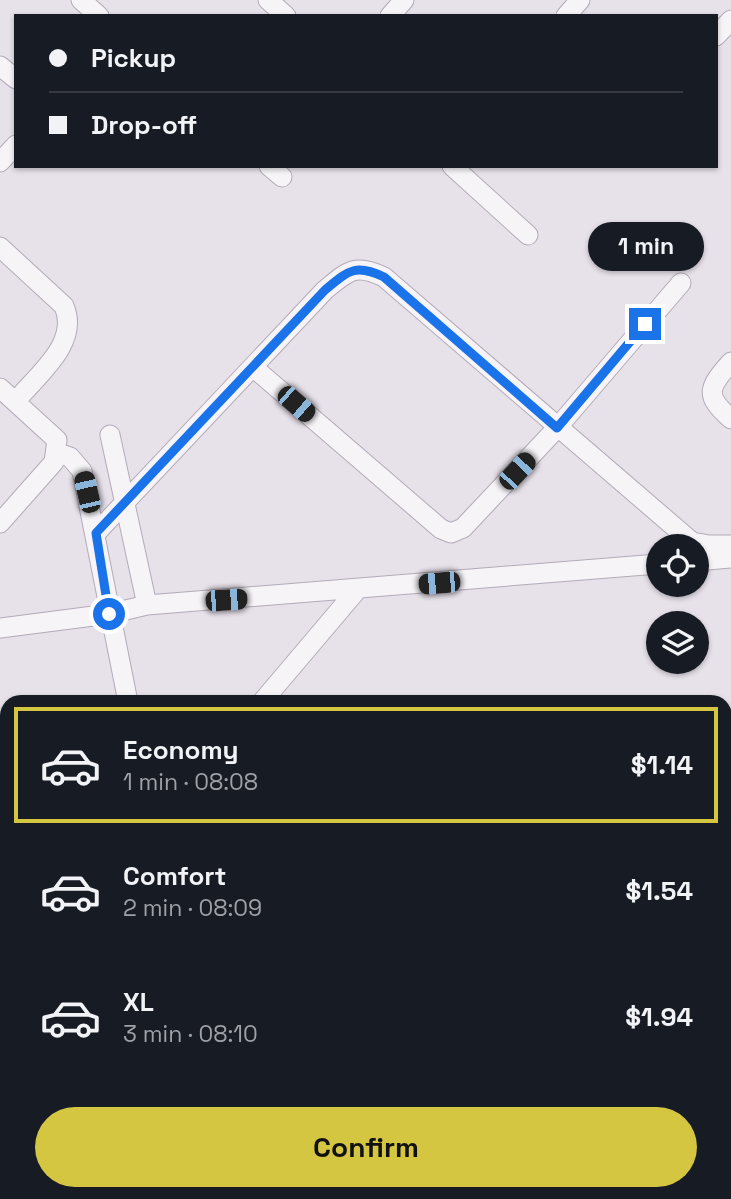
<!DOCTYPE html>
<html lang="en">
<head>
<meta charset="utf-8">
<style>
	:root { --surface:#171b24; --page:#242831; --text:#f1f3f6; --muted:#9ea1a6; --line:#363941; --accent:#d4c641 }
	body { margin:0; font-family:"Space Grotesk",sans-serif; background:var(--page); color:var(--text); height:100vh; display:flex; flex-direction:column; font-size:26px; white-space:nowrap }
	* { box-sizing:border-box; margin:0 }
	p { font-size:23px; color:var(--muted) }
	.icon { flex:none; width:38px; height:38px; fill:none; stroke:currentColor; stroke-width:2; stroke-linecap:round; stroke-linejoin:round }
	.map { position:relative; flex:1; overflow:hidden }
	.sheet { position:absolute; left:0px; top:695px; width:732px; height:506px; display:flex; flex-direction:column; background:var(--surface); border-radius:21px 21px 0 0; box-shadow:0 2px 5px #0004 }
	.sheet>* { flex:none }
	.guide { position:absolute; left:14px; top:14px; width:704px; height:154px; border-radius:0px; box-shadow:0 2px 5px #0004; display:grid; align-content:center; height:154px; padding:0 35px; background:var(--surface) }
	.controls { position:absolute; left:646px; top:534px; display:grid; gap:14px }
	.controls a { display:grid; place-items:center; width:63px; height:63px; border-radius:50%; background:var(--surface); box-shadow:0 2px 5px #0004; font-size:35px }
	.end { position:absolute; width:32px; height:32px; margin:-16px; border:9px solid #1a73e8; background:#fff; box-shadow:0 0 0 4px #fff }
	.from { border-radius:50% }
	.bubble { position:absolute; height:49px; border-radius:24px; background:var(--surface); box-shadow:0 2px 5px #0004; font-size:23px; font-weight:600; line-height:49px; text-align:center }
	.car { position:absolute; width:21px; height:42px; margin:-21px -10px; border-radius:9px; box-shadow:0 0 5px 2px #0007; background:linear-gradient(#222 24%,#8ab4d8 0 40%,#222 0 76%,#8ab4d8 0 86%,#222 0) }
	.guide b { display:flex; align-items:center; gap:24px; height:66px; font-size:26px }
	.guide b+b { border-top:2px solid var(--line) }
	.guide i { width:18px; height:18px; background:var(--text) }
	ul { padding:12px 0 0; list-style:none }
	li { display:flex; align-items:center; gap:21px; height:116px; margin:0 14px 10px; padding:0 21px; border:4px solid transparent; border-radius:0px }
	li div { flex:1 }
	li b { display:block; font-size:26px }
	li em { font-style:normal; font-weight:600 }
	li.active { border-color:var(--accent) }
	li>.icon { width:63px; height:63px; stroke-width:1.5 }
	.primary-button { display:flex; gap:14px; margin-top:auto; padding:14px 35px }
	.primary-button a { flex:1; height:80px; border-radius:42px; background:var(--accent); color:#111; font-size:28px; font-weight:600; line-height:80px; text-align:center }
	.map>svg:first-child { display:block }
</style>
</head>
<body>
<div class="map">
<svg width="731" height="1199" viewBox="0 0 731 1199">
	<rect width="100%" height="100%" fill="#e7e1ea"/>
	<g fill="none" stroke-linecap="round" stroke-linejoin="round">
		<defs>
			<path id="street" d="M81 0 99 16
				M268 0 286 16
				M390 16 404 0
				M566 16 580 0
				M716 36 731 20
				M0 66 16 79
				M0 162 16 145
				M269 166 282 177
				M452 166 528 235
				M0 247 64 306C80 343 38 374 16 401
				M731 362C708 388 704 395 731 419
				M254 368 441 529 451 533 463 528 557 428 681 283
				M0 388 57 440 54 462 0 523
				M110 435 147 605 658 564
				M58 453 70 457 82 471 128 702
				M96 533 325 290C348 271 355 263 384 277L692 542 709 545H731
				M696 561 731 558
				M0 628 109 614 147 605
				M262 702 356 591
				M0 744 7 759
				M724 755 731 747
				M0 943 7 936
				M724 1049 731 1042
				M0 1091 7 1097
				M724 1100 731 1093
				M113 1194 124 1199
				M333 1199 338 1194
				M593 1199 598 1194
				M635 1199 640 1194"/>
		</defs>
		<use href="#street" stroke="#b3aab8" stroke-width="21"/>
		<use href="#street" stroke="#f7f4f8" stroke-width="19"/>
	</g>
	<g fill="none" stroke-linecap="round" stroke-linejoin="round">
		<path stroke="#1a73e8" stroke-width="9" d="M109 614 96 533 325 290C348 271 355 263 384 277L557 428 645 324"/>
	</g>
</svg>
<div class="controls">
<a><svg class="icon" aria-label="locate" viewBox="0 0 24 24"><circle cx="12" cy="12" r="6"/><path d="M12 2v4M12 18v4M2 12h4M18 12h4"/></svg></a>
<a><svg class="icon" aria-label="layers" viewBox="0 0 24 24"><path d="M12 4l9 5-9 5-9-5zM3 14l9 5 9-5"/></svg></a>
</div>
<i class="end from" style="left:109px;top:614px"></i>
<i class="end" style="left:645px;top:324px"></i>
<div class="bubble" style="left:588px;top:222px;width:116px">1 min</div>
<i class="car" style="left:296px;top:404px;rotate:131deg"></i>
<i class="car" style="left:517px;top:471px;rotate:43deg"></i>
<i class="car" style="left:87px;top:492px;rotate:347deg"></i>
<i class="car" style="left:439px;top:583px;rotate:265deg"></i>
<i class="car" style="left:226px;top:600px;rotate:86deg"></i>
<div class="guide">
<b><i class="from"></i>Pickup</b>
<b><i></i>Drop-off</b>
</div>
<section class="sheet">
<ul>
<li class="active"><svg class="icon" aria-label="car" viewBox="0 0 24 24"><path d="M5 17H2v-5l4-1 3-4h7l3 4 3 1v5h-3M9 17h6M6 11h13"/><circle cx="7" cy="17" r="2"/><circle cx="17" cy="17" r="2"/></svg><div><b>Economy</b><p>1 min · 08:08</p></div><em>$1.14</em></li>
<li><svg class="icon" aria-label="car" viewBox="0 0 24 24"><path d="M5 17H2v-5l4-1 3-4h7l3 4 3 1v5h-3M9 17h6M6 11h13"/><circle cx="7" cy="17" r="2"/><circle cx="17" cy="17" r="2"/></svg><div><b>Comfort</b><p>2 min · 08:09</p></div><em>$1.54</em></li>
<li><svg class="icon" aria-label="car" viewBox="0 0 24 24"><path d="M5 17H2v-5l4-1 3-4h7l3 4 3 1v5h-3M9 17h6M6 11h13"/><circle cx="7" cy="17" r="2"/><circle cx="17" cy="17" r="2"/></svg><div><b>XL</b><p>3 min · 08:10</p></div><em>$1.94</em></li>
</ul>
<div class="primary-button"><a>Confirm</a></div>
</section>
</div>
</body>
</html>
